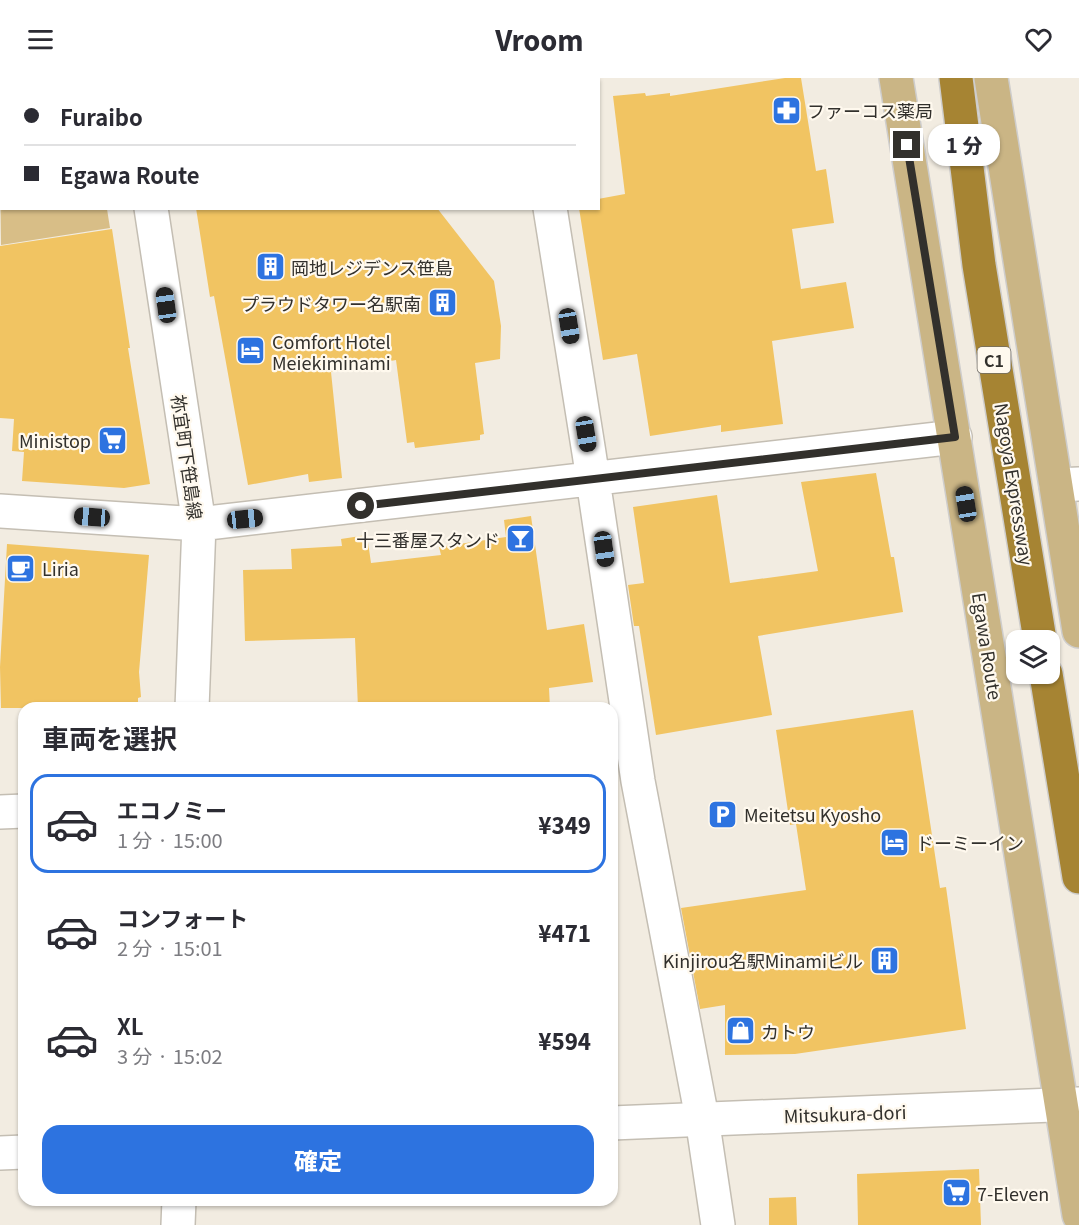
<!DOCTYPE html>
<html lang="ja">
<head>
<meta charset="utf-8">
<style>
	:root { --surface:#fff; --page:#f2f2f3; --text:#2b2b33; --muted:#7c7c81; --line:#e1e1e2; --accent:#2d73e0 }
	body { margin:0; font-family:Georgia,"Noto Sans JP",serif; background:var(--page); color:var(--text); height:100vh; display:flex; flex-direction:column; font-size:22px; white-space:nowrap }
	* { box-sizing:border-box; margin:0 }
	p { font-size:20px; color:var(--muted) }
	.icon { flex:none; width:33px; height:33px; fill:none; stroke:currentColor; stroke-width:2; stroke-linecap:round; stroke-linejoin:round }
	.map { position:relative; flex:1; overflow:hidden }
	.panel { position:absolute; left:18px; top:624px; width:600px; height:504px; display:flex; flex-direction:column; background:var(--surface); border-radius:18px; box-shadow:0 2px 4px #0004 }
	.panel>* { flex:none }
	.banner { position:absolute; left:0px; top:0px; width:600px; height:132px; box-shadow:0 2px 4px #0004; display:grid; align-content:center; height:132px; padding:0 24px; background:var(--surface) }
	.controls { position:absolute; left:1006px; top:552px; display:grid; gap:12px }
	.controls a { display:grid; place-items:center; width:54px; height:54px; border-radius:12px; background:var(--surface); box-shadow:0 2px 4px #0004; font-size:30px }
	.end { position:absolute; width:27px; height:27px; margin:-14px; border:8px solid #32302c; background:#fff; box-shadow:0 0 0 3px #fff }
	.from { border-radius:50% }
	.bubble { position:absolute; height:42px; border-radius:18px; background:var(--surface); box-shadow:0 2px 4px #0004; font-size:20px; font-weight:800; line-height:42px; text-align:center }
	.car { position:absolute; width:18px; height:36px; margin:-18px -9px; border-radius:8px; box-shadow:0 0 4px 2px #0007; background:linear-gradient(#222 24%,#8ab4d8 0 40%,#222 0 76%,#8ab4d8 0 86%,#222 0) }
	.banner b { display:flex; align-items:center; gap:21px; height:57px; font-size:22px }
	.banner b+b { border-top:2px solid var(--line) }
	.banner i { width:15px; height:15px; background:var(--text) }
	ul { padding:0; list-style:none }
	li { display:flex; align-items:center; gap:18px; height:99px; margin:0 12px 9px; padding:0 12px; border:3px solid transparent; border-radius:18px }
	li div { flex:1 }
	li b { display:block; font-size:22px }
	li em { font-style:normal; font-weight:800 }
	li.current { border-color:var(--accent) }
	li>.icon { width:54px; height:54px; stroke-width:1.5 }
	h2 { padding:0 24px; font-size:27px; line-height:72px }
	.action { display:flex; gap:12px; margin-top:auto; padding:12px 24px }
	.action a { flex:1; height:69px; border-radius:18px; background:var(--accent); color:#fff; font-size:24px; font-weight:800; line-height:69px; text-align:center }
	header { display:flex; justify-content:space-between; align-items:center; height:78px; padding:0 24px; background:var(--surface); font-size:27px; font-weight:800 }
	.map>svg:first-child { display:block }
</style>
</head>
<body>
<header><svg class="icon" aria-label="menu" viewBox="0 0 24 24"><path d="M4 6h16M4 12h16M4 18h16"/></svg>Vroom<svg class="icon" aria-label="heart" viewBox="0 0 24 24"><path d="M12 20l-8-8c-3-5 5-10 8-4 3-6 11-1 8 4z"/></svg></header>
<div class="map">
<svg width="1079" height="1147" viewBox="0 0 1079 1147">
	<rect width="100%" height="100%" fill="#f2ece1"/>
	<path fill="#d8be87" d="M0 85H1L2 130 107 131 110 150 1 167Z"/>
	<path fill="#f1c462" d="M785 0H801L816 93 826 91 834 145 792 151 801 211 846 204 854 250 772 263 783 346 721 354V347L650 358 637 276 603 282 579 130H598V121L625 116 613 18 645 15 646 18 670 15V18Z
		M196 130H437L494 203 501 248 500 281 475 285 484 356 480 357V362L415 370 414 364 407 365 396 282 331 294 342 400 309 404 308 396 248 407 214 218 210 219Z
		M112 151 130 270H128L150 406 124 410 22 403 24 374 12 373 14 341 0 340V168Z
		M876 395 891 479H894L903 534 758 558 772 637 656 657 639 548H634L628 507 644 505 633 429 717 417 730 505 818 493 801 404Z
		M531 438 547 552 584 546 593 604 549 610 550 630H358L355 560 245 563 243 492 292 491 291 471 342 468 341 461 367 457 371 485 441 477 439 469 506 459 504 442Z
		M7 466 149 477 139 594 141 619 138 620V630H1L0 589Z
		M913 632 940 810 946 809 966 951 795 976 725 977V927L700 931 681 830 806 812 796 746 790 747 776 652Z
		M979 1091 981 1147H858L857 1096Z
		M796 1119 797 1147H769V1120Z"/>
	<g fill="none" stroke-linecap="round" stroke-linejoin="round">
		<defs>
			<path id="minor" d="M130 0V2
				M520 2 533 0
				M0 63 2 62
				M151 130 199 446 192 630
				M550 130 589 375 638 703 702 1040 718 1147
				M1056 407 1079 406
				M0 433 199 446 955 359
				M0 734 24 733"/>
			<path id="tertiary" d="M612 1045 1079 1026
				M0 1075 24 1074
				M178 1147 179 1122"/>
			<path id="primary" d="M896 0 1079 1137
				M991 0 1079 553"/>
			<path id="motorway" d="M956 0 979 187 1040 562
				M1046 596 1079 799"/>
		</defs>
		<use href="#minor" stroke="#c4beb3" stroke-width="36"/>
		<use href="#tertiary" stroke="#c4beb3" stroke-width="36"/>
		<use href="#primary" stroke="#cecdcc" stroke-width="36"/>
		<use href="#motorway" stroke="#cecdcc" stroke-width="36"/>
		<use href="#minor" stroke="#fff" stroke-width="33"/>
		<use href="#tertiary" stroke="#fff" stroke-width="33"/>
		<use href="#primary" stroke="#cab585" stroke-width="33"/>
		<use href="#motorway" stroke="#a68433" stroke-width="33"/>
	</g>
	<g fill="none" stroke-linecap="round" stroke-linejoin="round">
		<path stroke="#32302c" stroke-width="8" d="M361 428 955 359 907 67"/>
	</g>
	<defs>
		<symbol id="pharmacy-square" viewBox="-11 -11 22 22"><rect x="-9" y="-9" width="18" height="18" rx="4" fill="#2d73e0" stroke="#fff9ee"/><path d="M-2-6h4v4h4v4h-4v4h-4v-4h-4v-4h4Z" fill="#fff"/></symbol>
		<symbol id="building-square" viewBox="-11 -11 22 22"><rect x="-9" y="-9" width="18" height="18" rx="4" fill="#2d73e0" stroke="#fff9ee"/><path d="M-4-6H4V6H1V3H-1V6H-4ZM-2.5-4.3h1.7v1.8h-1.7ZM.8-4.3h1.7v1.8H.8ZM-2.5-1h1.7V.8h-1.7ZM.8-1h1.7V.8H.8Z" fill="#fff"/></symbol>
		<symbol id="hotel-square" viewBox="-11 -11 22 22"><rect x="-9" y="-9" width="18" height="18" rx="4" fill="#2d73e0" stroke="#fff9ee"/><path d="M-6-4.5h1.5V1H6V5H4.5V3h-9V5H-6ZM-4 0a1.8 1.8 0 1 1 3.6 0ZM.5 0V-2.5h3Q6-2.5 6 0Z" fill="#fff"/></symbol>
		<symbol id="supermarket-square" viewBox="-11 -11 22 22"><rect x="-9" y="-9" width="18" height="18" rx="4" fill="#2d73e0" stroke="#fff9ee"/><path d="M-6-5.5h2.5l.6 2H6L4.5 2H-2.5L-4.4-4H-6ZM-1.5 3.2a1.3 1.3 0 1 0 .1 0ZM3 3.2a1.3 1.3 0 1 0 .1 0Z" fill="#fff"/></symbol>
		<symbol id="bar-square" viewBox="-11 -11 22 22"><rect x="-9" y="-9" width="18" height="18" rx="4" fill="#2d73e0" stroke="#fff9ee"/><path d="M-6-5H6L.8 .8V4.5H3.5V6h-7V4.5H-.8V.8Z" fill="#fff"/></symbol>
		<symbol id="cafe-square" viewBox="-11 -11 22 22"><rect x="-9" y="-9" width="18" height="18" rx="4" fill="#2d73e0" stroke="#fff9ee"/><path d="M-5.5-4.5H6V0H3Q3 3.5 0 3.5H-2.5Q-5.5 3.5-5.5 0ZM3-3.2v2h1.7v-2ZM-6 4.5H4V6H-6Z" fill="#fff"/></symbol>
		<symbol id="parking-square" viewBox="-11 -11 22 22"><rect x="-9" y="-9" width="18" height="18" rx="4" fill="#2d73e0" stroke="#fff9ee"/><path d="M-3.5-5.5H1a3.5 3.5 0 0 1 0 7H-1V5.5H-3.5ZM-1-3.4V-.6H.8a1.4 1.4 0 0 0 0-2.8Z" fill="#fff"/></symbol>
		<symbol id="shop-square" viewBox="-11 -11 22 22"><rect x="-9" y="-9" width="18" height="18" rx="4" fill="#2d73e0" stroke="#fff9ee"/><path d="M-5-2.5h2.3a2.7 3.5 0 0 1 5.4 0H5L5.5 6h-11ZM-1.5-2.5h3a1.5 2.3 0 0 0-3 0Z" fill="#fff"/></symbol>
	</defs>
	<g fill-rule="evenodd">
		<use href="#pharmacy-square" x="770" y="16" width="33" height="33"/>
		<use href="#building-square" x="254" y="172" width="33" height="33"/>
		<use href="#building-square" x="426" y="208" width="33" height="33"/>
		<use href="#hotel-square" x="234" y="256" width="33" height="33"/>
		<use href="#supermarket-square" x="96" y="346" width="33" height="33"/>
		<use href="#bar-square" x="504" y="444" width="33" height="33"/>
		<use href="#cafe-square" x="4" y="474" width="33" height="33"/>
		<use href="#parking-square" x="706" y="720" width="33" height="33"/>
		<use href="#hotel-square" x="878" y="748" width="33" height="33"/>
		<use href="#building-square" x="868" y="866" width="33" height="33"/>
		<use href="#shop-square" x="724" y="936" width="33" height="33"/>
		<use href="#supermarket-square" x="940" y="1098" width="33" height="33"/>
	</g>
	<g text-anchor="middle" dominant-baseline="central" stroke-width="4.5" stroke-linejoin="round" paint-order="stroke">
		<rect fill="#fff9ee" stroke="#706c66" stroke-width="1.5" x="977.5" y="269" width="33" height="26" rx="4.5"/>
		<g font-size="16" font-weight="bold" fill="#32302c">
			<text x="994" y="282">C1</text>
		</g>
		<g font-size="18" fill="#32302c" stroke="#fff9ee" text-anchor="start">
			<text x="807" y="32">ファーコス薬局</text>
			<text x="291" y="189">岡地レジデンス笹島</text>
			<text x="421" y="225" text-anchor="end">プラウドタワー名駅南</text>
			<text x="272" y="263">Comfort Hotel<tspan x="272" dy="21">Meiekiminami</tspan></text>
			<text x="91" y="362" text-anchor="end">Ministop</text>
			<text x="500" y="461" text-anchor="end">十三番屋スタンド</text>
			<text x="42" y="490">Liria</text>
			<text x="744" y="736">Meitetsu Kyosho</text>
			<text x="916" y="764">ドーミーイン</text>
			<text x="863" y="882" text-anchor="end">Kinjirou名駅Minamiビル</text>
			<text x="761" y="953">カトウ</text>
			<text x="977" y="1115">7-Eleven</text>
		</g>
		<g font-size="18" fill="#32302c" stroke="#fff9ee">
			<text transform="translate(188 379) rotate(82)">祢宜町下笹島線</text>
			<text transform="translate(1015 406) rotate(81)">Nagoya Expressway</text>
			<text transform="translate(988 568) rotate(81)">Egawa Route</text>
			<text transform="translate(845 1035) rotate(-2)">Mitsukura-dori</text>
		</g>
	</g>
</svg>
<div class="controls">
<a><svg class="icon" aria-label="layers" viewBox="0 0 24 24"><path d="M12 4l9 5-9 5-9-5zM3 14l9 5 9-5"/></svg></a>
</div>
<i class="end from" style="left:361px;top:428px"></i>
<i class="end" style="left:907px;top:67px"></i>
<div class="bubble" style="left:928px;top:46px;width:72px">1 分</div>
<i class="car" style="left:166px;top:227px;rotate:352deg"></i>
<i class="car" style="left:569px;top:248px;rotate:171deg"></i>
<i class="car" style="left:586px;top:356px;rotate:171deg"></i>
<i class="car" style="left:966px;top:426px;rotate:351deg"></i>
<i class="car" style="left:92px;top:439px;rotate:274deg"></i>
<i class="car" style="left:245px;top:441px;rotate:84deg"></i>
<i class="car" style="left:604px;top:471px;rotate:172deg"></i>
<div class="banner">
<b><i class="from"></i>Furaibo</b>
<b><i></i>Egawa Route</b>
</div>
<section class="panel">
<h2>車両を選択</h2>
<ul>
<li class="current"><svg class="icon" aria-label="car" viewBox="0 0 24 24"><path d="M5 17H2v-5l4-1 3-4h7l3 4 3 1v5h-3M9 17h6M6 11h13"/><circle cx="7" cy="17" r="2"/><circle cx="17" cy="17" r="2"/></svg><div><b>エコノミー</b><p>1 分 · 15:00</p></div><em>¥349</em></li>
<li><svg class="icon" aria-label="car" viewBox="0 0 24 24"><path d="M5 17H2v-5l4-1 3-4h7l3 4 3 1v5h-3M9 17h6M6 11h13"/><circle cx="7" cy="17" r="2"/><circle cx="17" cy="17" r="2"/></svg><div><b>コンフォート</b><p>2 分 · 15:01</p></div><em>¥471</em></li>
<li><svg class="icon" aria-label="car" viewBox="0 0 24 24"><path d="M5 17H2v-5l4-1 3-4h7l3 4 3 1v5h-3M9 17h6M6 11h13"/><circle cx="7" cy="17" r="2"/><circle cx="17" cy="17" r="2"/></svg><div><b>XL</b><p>3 分 · 15:02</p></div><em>¥594</em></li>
</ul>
<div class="action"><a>確定</a></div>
</section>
</div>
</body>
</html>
